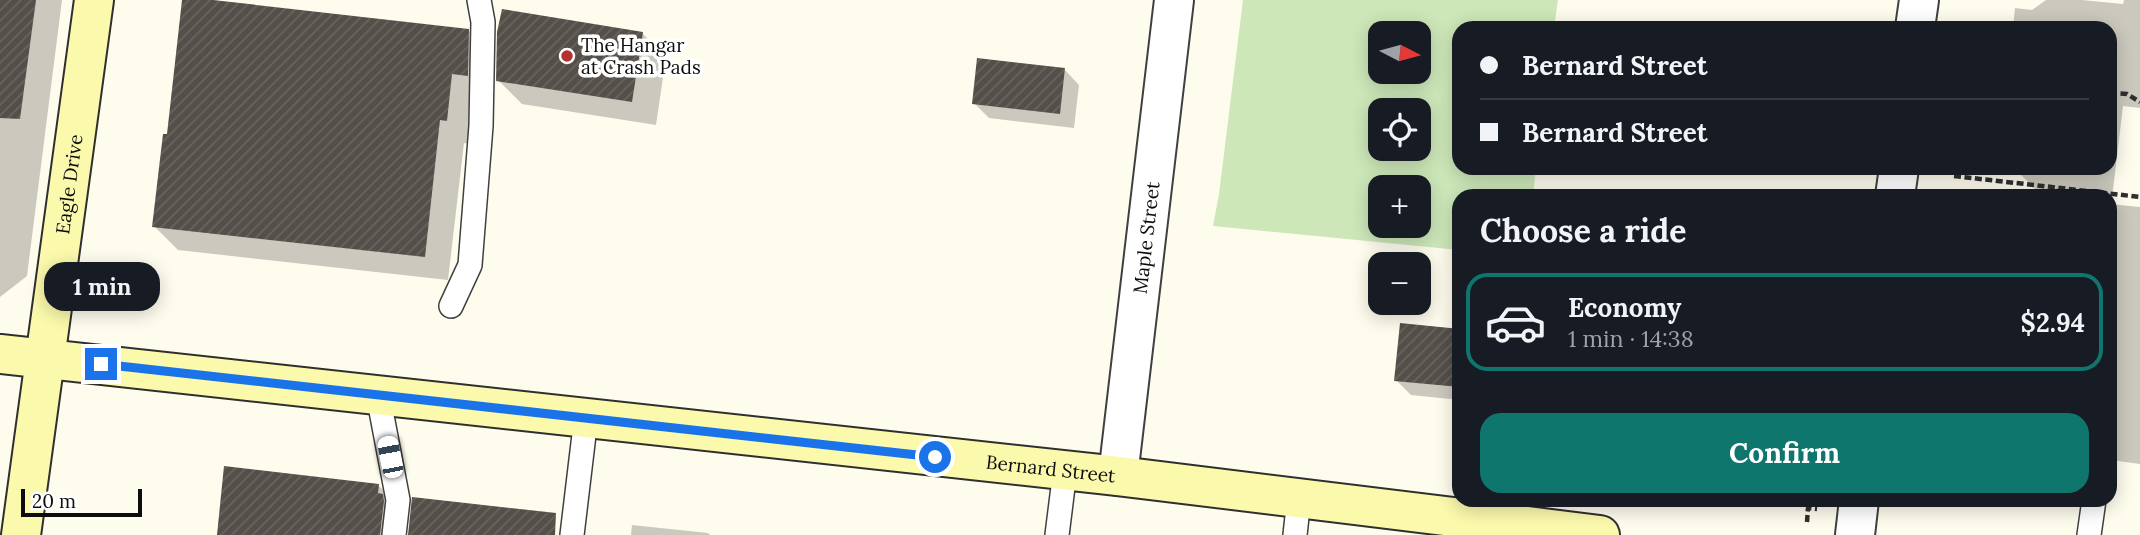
<!DOCTYPE html>
<html lang="en">
<head>
<meta charset="utf-8">
<style>
	:root { --surface:#171b24; --page:#20242c; --text:#f1f3f6; --muted:#9ea1a6; --line:#363941; --accent:#0f766e }
	body { margin:0; font-family:Lora,serif; background:var(--page); color:var(--text); height:100vh; display:flex; flex-direction:column; font-size:26px; white-space:nowrap }
	* { box-sizing:border-box; margin:0 }
	p { font-size:23px; color:var(--muted) }
	.icon { flex:none; width:38px; height:38px; fill:none; stroke:currentColor; stroke-width:2; stroke-linecap:round; stroke-linejoin:round }
	.map { position:relative; flex:1; overflow:hidden }
	.sheet { position:absolute; left:1452px; top:189px; width:665px; height:318px; display:flex; flex-direction:column; background:var(--surface); border-radius:21px; box-shadow:0 4px 18px #0003 }
	.sheet>* { flex:none }
	.banner { position:absolute; left:1452px; top:21px; width:665px; height:154px; border-radius:21px; box-shadow:0 4px 18px #0003; display:grid; align-content:center; height:154px; padding:0 28px; background:var(--surface) }
	.needle { width:46px; rotate:96deg }
	.buttons { position:absolute; left:1368px; top:21px; display:grid; gap:14px }
	.buttons a { display:grid; place-items:center; width:63px; height:63px; border-radius:14px; background:var(--surface); box-shadow:0 4px 18px #0003; font-size:35px }
	.scale { position:absolute; left:21px; bottom:18px; width:121px; box-sizing:border-box; padding-left:7px; border:4px solid #0d0d0d; border-top:0; font-size:19px; line-height:24px; white-space:nowrap; color:#0d0d0d; -webkit-text-stroke:5px #fff; paint-order:stroke }
	.end { position:absolute; width:32px; height:32px; margin:-16px; border:9px solid #1a73e8; background:#fff; box-shadow:0 0 0 4px #fff }
	.from { border-radius:50% }
	.bubble { position:absolute; height:49px; border-radius:21px; background:var(--surface); box-shadow:0 4px 18px #0003; font-size:23px; font-weight:800; line-height:49px; text-align:center }
	.car { position:absolute; width:21px; height:42px; margin:-21px -10px; border-radius:9px; box-shadow:0 0 5px 2px #0007; background:linear-gradient(#fff 24%,#345 0 40%,#fff 0 76%,#345 0 86%,#fff 0) }
	.banner b { display:flex; align-items:center; gap:24px; height:66px; font-size:26px }
	.banner b+b { border-top:2px solid var(--line) }
	.banner i { width:18px; height:18px; background:var(--text) }
	ul { padding:0; list-style:none }
	li { display:flex; align-items:center; gap:21px; height:98px; margin:0 14px 10px; padding:0 14px; border:4px solid transparent; border-radius:21px }
	li div { flex:1 }
	li b { display:block; font-size:26px }
	li em { font-style:normal; font-weight:800 }
	li.selected { border-color:var(--accent) }
	li>.icon { width:63px; height:63px; stroke-width:1.5 }
	h2 { padding:0 28px; font-size:32px; line-height:84px }
	.button { display:flex; gap:14px; margin-top:auto; padding:14px 28px }
	.button a { flex:1; height:80px; border-radius:21px; background:var(--accent); color:#fff; font-size:28px; font-weight:800; line-height:80px; text-align:center }
	.map>svg:first-child { display:block }
</style>
</head>
<body>
<div class="map">
<svg width="2140" height="535" viewBox="0 0 2140 535">
	<defs>
		<pattern id="building-hatch" width="6" height="6" patternUnits="userSpaceOnUse" patternTransform="scale(1.75)"><rect width="6" height="6" fill="#554f4a"/><path d="M-1 1l2-2M0 6l6-6M5 7l2-2" fill="none" stroke="#686460"/></pattern>
	</defs>
	<rect width="100%" height="100%" fill="#fefced"/>
	<path fill="#cde7b9" fill-rule="evenodd" d="M1243 0H1558L1554 28H1460V168H1536L1533 196H1460L1459 250 1213 226 1219 194ZM1381 33H1419V72H1381ZM1381 110H1419V149H1381ZM1381 187H1419V226H1381Z"/>
	<path fill="#0003" d="M0 0H62L27 276 0 297Z
		M184 0 468 30 492 54 470 144 464 143 448 280 178 250 154 226 169 136Z
		M2046 0H2082L2123 4 2124 0H2140V108L2123 106 2112 198 2110 196 2035 189 2014 168H2110V28H2013L2015 8 2032 10Z
		M642 33 666 57 656 125 522 104 498 80Z
		M1065 70 1079 85 1074 128 989 118 974 103Z
		M2110 204 2140 207V464L2110 460Z
		M1460 331V400L1411 395 1396 380Z
		M378 485 402 509 407 526 406 535H219Z
		M632 525 708 533 710 535H631Z"/>
	<path fill="url(#building-hatch)" d="M0 0H36L20 119 0 118Z
		M182 0H213L469 29 468 76 452 74 447 121 440 120 425 257 152 227 163 134H167Z
		M502 9 643 32 632 102 496 81 497 32Z
		M977 58 1065 68 1060 114 972 104Z
		M1400 323 1460 329V387L1394 381Z
		M224 466 379 484 378 493 383 494 384 501 380 535H217Z
		M412 497 556 513 555 535H408Z"/>
	<g fill="none" stroke-linecap="round" stroke-linejoin="round">
		<defs>
			<path id="lane" d="M451 306 470 265 481 126 483 22 479 0
				M378 395 398 500 394 535
				M572 535 586 418
				M1057 535 1065 471
				M1295 535 1299 498
				M2089 535 2094 500"/>
			<g id="street">
				<path d="M1915 28 1919 0"/>
				<path d="M1895 196 1899 168"/>
				<path id="s1" d="M1118 476 1174 0"/>
				<path d="M1855 535 1859 500"/>
			</g>
			<g id="secondary">
				<path id="s2" d="M0 354 1118 476 1600 535"/>
				<path id="s3" d="M21 535 94 0"/>
			</g>
		</defs>
		<use href="#lane" stroke="#404040" stroke-width="26"/>
		<use href="#street" stroke="#404040" stroke-width="42"/>
		<use href="#secondary" stroke="#2f2f2f" stroke-width="42"/>
		<path stroke="#2f2f2f" stroke-width="4.5" stroke-dasharray="7 3.5" stroke-linecap="butt" d="M2110 93 2127 94 2140 102
			M1954 176 2140 197
			M2058 196 2059 188
			M1807 522 1808 508 1817 509"/>
		<use href="#lane" stroke="#fff" stroke-width="23"/>
		<use href="#street" stroke="#fff" stroke-width="38"/>
		<use href="#secondary" stroke="#fbf9ac" stroke-width="38"/>
	</g>
	<g fill="none" stroke-linecap="round" stroke-linejoin="round">
		<path stroke="#1a73e8" stroke-width="9" d="M101 364 935 457"/>
	</g>
	<circle fill="#b5312c" stroke="#fff" stroke-width="2.5" cx="567" cy="56" r="7"/>
	<g text-anchor="middle" dominant-baseline="central" stroke-width="7" stroke-linejoin="round" paint-order="stroke">
		<g font-size="19" fill="#0d0d0d" stroke="#fff" text-anchor="start">
			<text x="581" y="45">The Hangar<tspan x="581" dy="22">at Crash Pads</tspan></text>
		</g>
		<g font-size="19" fill="#0d0d0d" stroke="#fff">
			<text stroke="none"><textPath href="#s3" startOffset="354">Eagle Drive</textPath></text>
			<text stroke="none"><textPath href="#s1" startOffset="240">Maple Street</textPath></text>
			<text stroke="none"><textPath href="#s2" startOffset="1057">Bernard Street</textPath></text>
		</g>
	</g>
</svg>
<div class="buttons">
<a><svg class="needle" viewBox="-14 -14 28 28"><path d="M0-13l5 13h-10z" fill="#e53935"/><path d="M0 13l5-13h-10z" fill="#9ea1a6"/></svg></a>
<a><svg class="icon" aria-label="locate" viewBox="0 0 24 24"><circle cx="12" cy="12" r="6"/><path d="M12 2v4M12 18v4M2 12h4M18 12h4"/></svg></a>
<a>+</a>
<a>−</a>
</div>
<div class="scale">20 m</div>
<i class="end from" style="left:935px;top:457px"></i>
<i class="end" style="left:101px;top:364px"></i>
<div class="bubble" style="left:44px;top:262px;width:116px">1 min</div>
<i class="car" style="left:390px;top:457px;rotate:349deg"></i>
<div class="banner">
<b><i class="from"></i>Bernard Street</b>
<b><i></i>Bernard Street</b>
</div>
<section class="sheet">
<h2>Choose a ride</h2>
<ul>
<li class="selected"><svg class="icon" aria-label="car" viewBox="0 0 24 24"><path d="M5 17H2v-5l4-1 3-4h7l3 4 3 1v5h-3M9 17h6M6 11h13"/><circle cx="7" cy="17" r="2"/><circle cx="17" cy="17" r="2"/></svg><div><b>Economy</b><p>1 min · 14:38</p></div><em>$2.94</em></li>
</ul>
<div class="button"><a>Confirm</a></div>
</section>
</div>
</body>
</html>
